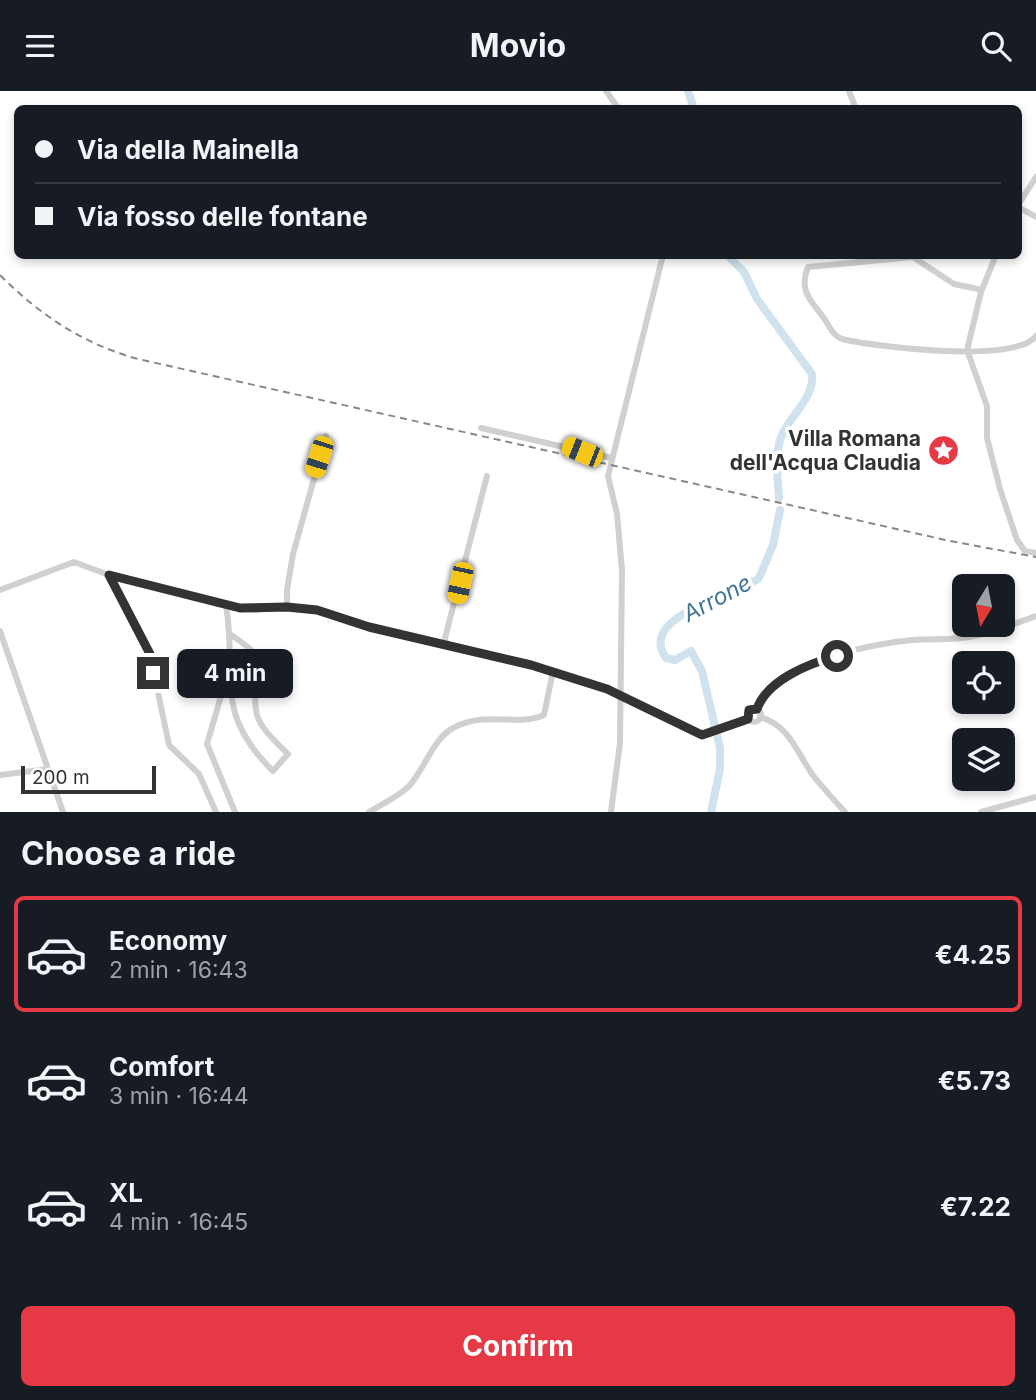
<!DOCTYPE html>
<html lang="en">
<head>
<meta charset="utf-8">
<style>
	:root { --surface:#171b24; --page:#242831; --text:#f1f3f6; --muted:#9ea1a6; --line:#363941; --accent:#e63946 }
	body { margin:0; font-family:Inter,sans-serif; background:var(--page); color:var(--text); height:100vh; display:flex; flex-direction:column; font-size:26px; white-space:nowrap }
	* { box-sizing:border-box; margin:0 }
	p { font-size:23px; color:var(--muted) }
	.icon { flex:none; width:38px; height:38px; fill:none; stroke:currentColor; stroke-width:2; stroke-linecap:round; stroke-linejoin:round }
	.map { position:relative; height:721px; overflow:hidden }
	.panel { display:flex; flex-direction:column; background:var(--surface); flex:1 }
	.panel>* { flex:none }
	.banner { position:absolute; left:14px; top:14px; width:1008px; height:154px; border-radius:10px; box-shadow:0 4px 10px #0003; display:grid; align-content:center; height:154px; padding:0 21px; background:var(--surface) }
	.needle { width:46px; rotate:190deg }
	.fabs { position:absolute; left:952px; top:483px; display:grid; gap:14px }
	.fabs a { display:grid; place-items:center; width:63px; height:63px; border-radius:10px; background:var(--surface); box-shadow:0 4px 10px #0003; font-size:35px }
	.scale { position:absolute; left:21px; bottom:18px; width:135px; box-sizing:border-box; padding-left:7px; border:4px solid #333; border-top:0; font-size:19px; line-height:24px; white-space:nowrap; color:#333; -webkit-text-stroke:5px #fff; paint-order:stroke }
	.end { position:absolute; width:32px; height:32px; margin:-16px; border:9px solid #333; background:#fff; box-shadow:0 0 0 4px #fff }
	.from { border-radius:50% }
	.bubble { position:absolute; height:49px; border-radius:10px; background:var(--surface); box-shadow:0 4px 10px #0003; font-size:23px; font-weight:700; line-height:49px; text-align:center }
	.car { position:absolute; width:21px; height:42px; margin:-21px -10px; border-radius:9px; box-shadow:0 0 5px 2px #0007; background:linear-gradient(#f5c518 24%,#345 0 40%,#f5c518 0 76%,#345 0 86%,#f5c518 0) }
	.banner b { display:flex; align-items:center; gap:24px; height:66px; font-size:26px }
	.banner b+b { border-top:2px solid var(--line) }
	.banner i { width:18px; height:18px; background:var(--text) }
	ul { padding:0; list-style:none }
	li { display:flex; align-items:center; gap:21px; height:116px; margin:0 14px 10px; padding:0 7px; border:4px solid transparent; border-radius:10px }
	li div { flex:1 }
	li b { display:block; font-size:26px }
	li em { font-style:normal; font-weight:700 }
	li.on { border-color:var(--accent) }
	li>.icon { width:63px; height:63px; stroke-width:1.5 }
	h2 { padding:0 21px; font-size:32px; line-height:84px }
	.button { display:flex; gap:14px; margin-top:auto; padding:14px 21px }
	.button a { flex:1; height:80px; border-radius:10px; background:var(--accent); color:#fff; font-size:28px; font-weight:700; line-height:80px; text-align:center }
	header { display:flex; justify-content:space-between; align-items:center; height:91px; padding:0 21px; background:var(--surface); font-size:32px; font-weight:700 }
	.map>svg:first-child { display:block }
</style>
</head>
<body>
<header><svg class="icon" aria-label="menu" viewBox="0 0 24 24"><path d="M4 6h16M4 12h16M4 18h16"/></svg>Movio<svg class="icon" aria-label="search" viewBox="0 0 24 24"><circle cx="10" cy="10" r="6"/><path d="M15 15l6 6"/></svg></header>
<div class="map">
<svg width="1036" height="721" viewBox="0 0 1036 721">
	<rect width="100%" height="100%" fill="#fff"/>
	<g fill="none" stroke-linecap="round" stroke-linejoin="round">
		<path stroke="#cfe2ee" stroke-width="8" d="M688 0 694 18
			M727 164 744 181 757 208 812 283C815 307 789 325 781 346 774 365 778 387 779 407
			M711 721 720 678V657L702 580 691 560 675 569 666 567C636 524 739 504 759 487L773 454 780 419"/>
		<path stroke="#d0d0d0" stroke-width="6" d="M606 0 619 18
			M849 0 856 18
			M1018 114 1036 86
			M1018 116 1036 126
			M981 201 996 164
			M967 259 981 201 978 198 954 193 913 166 808 176C797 203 815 212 827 232 832 240 833 244 842 248 876 256 1015 273 1036 245
			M967 259 987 315V347L1000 398 1017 449 1025 460 1036 462
			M481 337 612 367
			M110 485 150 563 169 654 199 683 216 721
			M0 499 74 471 109 484 219 513 255 519 285 516 317 519 369 536 531 574 607 598 698 643H710L748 628
			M226 514C238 586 212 620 273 680L288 663C276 651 258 636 256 619 250 574 284 579 231 544
			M287 516V499L293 463 326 345
			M0 540 63 721
			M446 553 445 547 487 385
			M226 588 207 653 235 721
			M747 624a7 7 0 1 1 14 0a7 7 0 1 1-14 0Z
			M757 618C771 575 864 554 904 550 927 547 952 550 974 545 995 541 1016 532 1036 525
			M760 626C789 634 797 661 812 683 822 696 834 709 845 721
			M0 684 48 678
			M369 721C382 713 400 705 410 694 425 677 433 648 453 637 486 619 518 636 544 624L553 580
			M611 721 620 652 622 479 617 423 608 385 663 164
			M981 721 1036 706"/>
		<path stroke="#888" stroke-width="2" stroke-dasharray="7 5" stroke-linecap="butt" d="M0 184C40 224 83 253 138 268L950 450 1036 466"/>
	</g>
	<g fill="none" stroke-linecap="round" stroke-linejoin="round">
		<path stroke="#333" stroke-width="9" d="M153 582 150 563 109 484 240 517 287 516 317 519 369 536 531 574 607 598 702 644 748 628 749 619 757 618C767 589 810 572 837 565"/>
	</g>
	<defs>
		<symbol id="sight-disc" viewBox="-11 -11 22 22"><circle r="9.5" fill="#e63946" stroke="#fff"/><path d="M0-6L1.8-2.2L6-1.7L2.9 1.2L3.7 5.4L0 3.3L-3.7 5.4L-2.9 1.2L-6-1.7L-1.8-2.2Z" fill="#fff"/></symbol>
	</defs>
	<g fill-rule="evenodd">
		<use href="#sight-disc" x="926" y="342" width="35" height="35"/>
	</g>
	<g text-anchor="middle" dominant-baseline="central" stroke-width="7" stroke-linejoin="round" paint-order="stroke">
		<g font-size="21" font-weight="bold" fill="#333" stroke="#fff" text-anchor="end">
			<text x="921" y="347">Villa Romana<tspan x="921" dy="24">dell'Acqua Claudia</tspan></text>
		</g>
		<g font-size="23" font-style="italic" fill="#3f7597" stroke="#fff">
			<text transform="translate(717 507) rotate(-28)">Arrone</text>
		</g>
	</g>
</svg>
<div class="fabs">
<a><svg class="needle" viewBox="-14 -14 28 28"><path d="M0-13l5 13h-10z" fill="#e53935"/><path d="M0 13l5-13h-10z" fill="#9ea1a6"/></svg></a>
<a><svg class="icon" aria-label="locate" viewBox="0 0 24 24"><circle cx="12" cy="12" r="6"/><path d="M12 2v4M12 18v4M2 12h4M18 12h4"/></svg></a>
<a><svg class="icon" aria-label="layers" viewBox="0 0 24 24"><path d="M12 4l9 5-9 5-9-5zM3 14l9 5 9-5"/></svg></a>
</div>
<div class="scale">200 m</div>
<i class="end from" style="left:837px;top:565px"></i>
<i class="end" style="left:153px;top:582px"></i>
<div class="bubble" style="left:177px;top:558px;width:116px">4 min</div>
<i class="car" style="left:582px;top:361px;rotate:292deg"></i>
<i class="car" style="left:319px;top:366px;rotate:198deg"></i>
<i class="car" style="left:460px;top:492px;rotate:192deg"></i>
<div class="banner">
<b><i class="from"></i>Via della Mainella</b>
<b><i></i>Via fosso delle fontane</b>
</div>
</div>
<section class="panel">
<h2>Choose a ride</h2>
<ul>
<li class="on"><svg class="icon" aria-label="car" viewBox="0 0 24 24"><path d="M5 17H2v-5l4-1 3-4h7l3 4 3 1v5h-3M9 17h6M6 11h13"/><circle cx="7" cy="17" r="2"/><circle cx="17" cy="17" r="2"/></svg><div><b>Economy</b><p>2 min · 16:43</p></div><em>€4.25</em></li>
<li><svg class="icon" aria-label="car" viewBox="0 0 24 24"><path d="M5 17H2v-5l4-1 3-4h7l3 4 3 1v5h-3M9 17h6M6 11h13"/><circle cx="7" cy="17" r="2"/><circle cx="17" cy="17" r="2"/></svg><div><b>Comfort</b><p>3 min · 16:44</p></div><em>€5.73</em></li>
<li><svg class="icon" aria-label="car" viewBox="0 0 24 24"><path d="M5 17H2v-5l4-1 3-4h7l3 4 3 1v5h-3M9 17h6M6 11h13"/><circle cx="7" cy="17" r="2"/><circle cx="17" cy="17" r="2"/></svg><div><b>XL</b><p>4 min · 16:45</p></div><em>€7.22</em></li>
</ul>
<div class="button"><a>Confirm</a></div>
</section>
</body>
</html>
